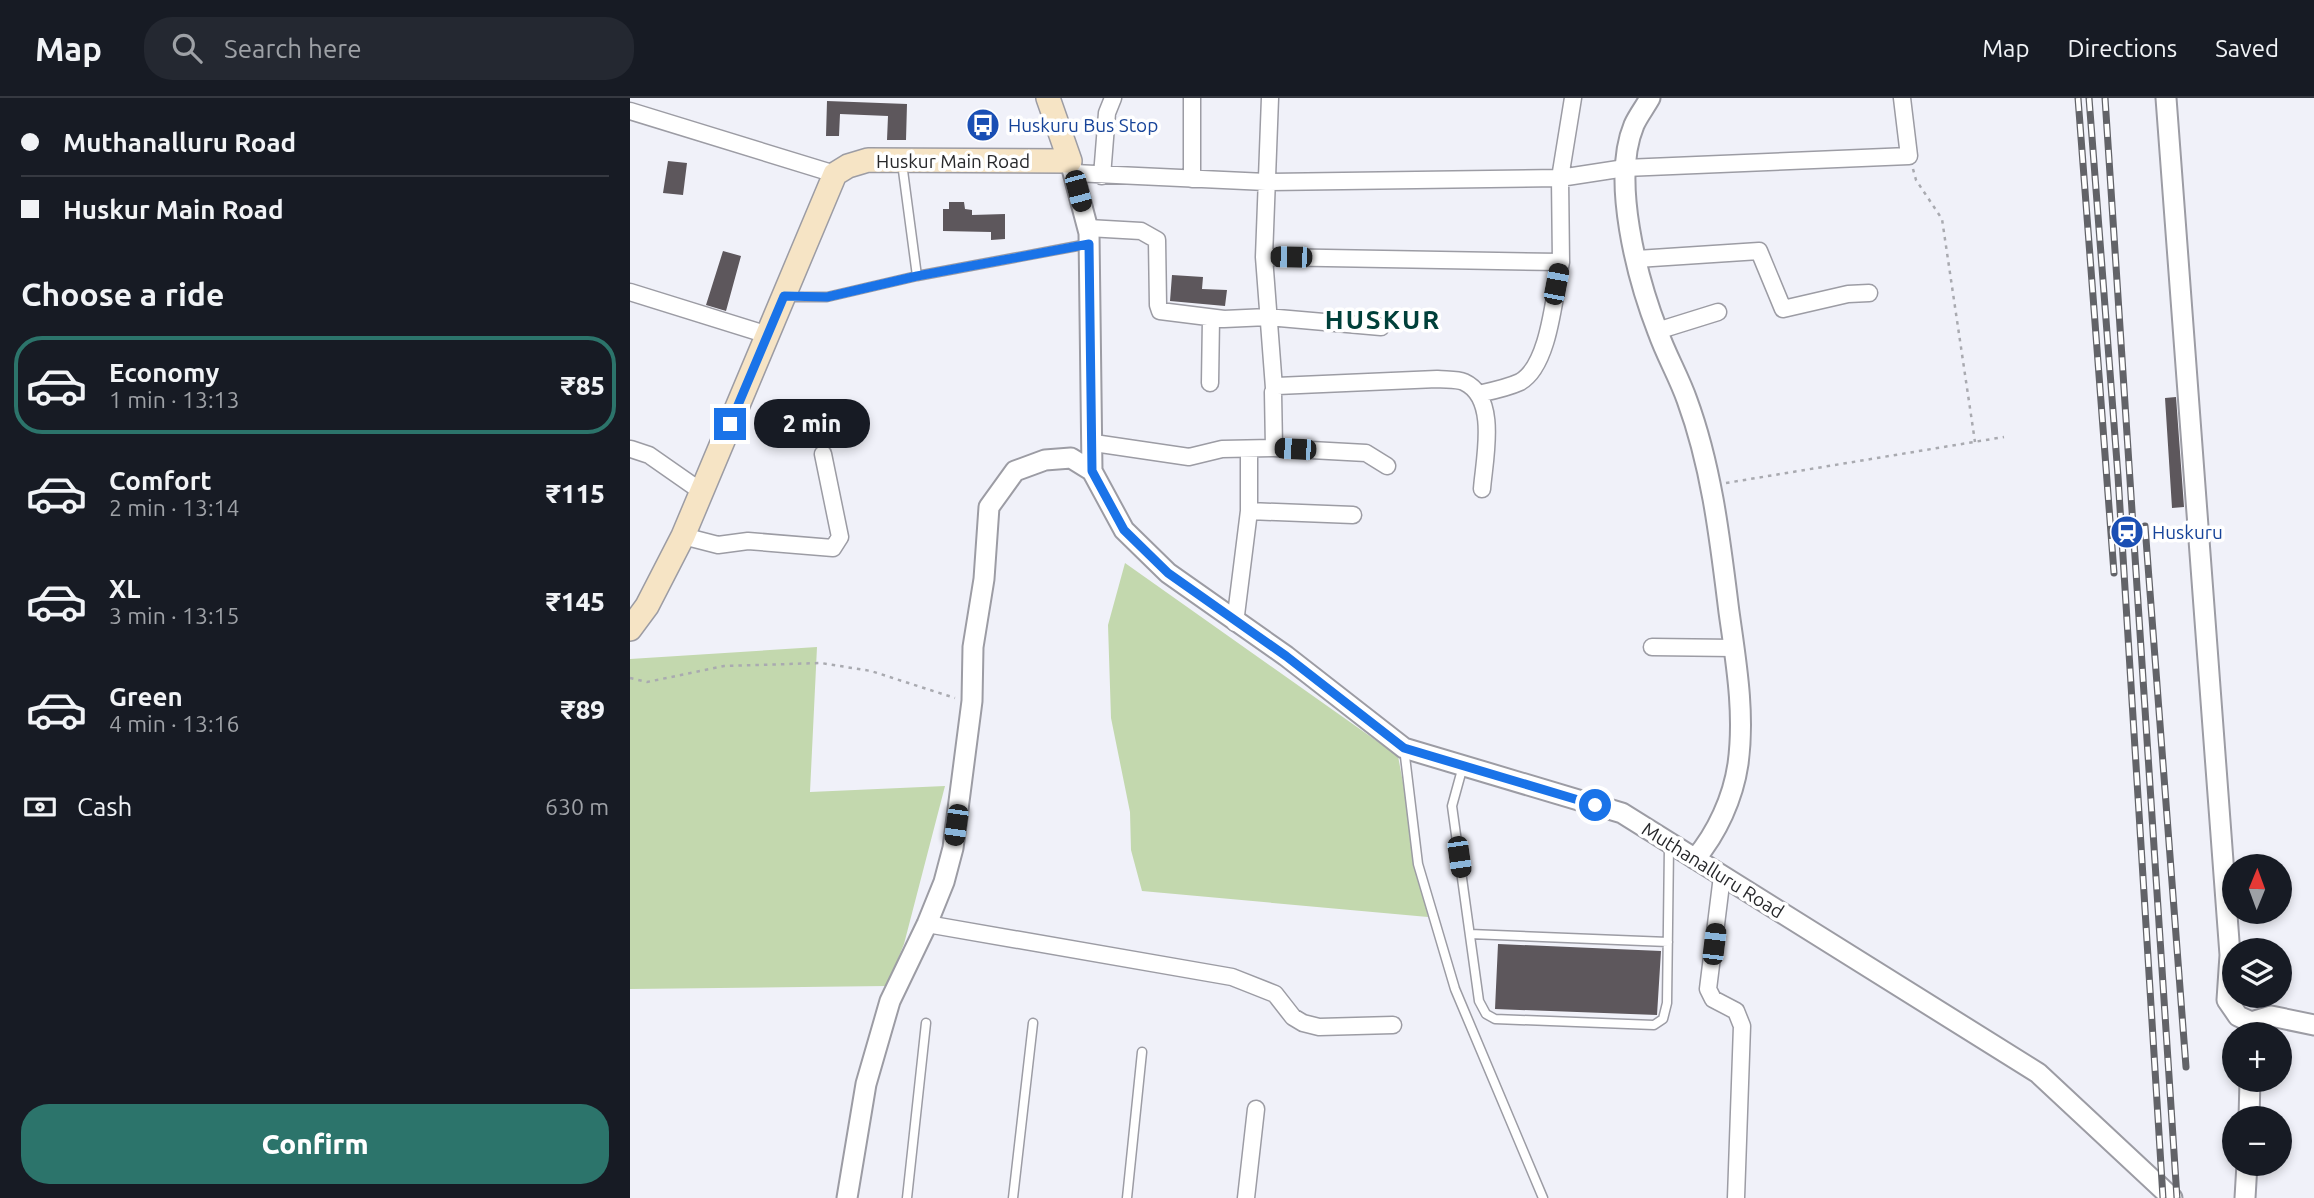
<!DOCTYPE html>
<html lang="en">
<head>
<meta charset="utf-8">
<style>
	:root { --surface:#171b24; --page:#242831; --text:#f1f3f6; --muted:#9ea1a6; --line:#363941; --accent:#2c746b }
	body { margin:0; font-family:Ubuntu,sans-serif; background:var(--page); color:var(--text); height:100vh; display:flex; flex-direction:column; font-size:26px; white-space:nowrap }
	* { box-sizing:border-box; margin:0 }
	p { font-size:23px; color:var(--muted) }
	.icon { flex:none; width:38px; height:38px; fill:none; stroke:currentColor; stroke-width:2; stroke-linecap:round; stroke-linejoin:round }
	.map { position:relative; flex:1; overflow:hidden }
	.drawer { display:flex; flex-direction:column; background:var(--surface); width:630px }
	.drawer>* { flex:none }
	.top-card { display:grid; align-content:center; height:154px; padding:0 21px; background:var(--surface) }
	.needle { width:46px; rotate:1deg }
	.buttons { position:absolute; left:1592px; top:756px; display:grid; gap:14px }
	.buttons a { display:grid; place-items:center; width:70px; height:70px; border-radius:50%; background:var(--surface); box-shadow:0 4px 10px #0003; font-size:35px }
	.end { position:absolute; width:32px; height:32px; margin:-16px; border:9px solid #1a73e8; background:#fff; box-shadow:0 0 0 4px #fff }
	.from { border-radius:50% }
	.bubble { position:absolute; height:49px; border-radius:24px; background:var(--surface); box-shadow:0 4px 10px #0003; font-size:23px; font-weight:800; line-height:49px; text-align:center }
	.car { position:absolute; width:21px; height:42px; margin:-21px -10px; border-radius:9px; box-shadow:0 0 5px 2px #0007; background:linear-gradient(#222 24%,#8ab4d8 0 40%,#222 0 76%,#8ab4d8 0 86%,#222 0) }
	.top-card b { display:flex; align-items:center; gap:24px; height:66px; font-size:26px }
	.top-card b+b { border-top:2px solid var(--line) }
	.top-card i { width:18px; height:18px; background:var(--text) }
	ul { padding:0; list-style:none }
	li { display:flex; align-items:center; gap:21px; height:98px; margin:0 14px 10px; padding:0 7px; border:4px solid transparent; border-radius:28px }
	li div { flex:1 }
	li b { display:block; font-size:26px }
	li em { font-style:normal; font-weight:800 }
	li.selected { border-color:var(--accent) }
	li>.icon { width:63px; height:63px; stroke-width:1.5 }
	h2 { padding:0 21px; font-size:32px; line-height:84px }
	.pay { display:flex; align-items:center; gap:18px; height:77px; padding:0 21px; font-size:26px }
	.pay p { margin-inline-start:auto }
	.primary-button { display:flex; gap:14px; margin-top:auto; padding:14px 21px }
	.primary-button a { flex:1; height:80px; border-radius:28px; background:var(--accent); color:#fff; font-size:28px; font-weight:800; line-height:80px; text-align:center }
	header { display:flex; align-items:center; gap:42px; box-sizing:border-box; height:98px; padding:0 35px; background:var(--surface); border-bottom:2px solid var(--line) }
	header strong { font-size:33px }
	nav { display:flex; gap:38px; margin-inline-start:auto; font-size:24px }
	.search { width:490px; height:63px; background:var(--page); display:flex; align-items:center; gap:18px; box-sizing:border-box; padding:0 24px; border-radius:28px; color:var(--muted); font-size:26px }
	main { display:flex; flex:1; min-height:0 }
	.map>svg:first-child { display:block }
</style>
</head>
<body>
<header>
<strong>Map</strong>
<div class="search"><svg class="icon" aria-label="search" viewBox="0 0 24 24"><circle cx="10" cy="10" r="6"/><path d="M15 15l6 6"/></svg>Search here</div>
<nav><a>Map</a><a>Directions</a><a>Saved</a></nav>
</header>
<main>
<section class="drawer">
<div class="top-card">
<b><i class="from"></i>Muthanalluru Road</b>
<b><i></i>Huskur Main Road</b>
</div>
<h2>Choose a ride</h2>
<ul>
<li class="selected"><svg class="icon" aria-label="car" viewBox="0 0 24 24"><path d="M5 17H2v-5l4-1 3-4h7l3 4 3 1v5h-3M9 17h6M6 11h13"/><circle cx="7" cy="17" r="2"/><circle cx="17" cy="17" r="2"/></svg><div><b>Economy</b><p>1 min · 13:13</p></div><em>₹85</em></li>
<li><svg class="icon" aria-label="car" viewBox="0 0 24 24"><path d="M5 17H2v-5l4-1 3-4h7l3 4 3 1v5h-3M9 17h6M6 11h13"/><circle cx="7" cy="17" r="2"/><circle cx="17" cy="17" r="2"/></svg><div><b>Comfort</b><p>2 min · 13:14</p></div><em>₹115</em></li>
<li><svg class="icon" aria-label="car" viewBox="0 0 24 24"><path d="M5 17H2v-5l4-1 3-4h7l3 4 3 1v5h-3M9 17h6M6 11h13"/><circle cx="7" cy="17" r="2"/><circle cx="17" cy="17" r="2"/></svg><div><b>XL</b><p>3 min · 13:15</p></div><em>₹145</em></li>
<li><svg class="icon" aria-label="car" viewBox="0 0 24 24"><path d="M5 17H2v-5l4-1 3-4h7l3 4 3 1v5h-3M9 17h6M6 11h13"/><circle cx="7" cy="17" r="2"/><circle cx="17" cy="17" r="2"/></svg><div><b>Green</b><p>4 min · 13:16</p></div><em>₹89</em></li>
</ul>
<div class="pay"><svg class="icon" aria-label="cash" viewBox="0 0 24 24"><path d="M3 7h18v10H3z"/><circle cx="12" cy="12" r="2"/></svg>Cash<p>630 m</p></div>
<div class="primary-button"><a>Confirm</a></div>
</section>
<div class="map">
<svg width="1684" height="1100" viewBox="0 0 1684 1100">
	<rect width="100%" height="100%" fill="#f0f1f9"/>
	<path fill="#c3d8ae" d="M495 465 768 658 798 819 512 793 501 752 500 714 481 620 478 527Z
		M187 549 180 694 315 688 274 846 257 888 0 891V561Z"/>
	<path fill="#5d575c" d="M197 3 277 6 276 42H257L258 18 210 16 209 38H196Z
		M38 63 57 65 53 97 33 95Z
		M319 104H334L335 111 342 112V117L375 116V141L361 142V134L313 133V111H319Z
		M93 153 111 158 96 213 76 207Z
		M542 177 573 179 572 191 597 192 595 208 540 203Z
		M1546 299 1554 409 1542 410 1535 300Z
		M868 846 1031 853 1027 917 865 911Z"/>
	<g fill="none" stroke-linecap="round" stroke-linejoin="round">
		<defs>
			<path id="service" d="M272 65 287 178 458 146
				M155 199H197L287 178
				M774 650 788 766 825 891 913 1100
				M833 668 822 708 849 903 856 916 865 921 1024 927 1033 921 1037 905 1039 748
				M840 836 1038 844
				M277 1100 296 925
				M383 1100 403 925
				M497 1100 512 954"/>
			<path id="minor" d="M640 0 634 159 644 290
				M0 13 205 76
				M444 75 636 84 930 80 995 70 1279 58 1272 0
				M472 78 477 15 483 0
				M562 81V0
				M458 130 511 133 527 142 528 207 530 213 594 221 638 219 751 229
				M634 159 931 164 930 80 943 0
				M1007 161 1129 153 1153 211 1218 196 1239 195
				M0 194 138 237
				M1027 233 1088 214
				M580 285 581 220
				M848 296C862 293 877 290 890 284 920 267 924 196 931 164
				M464 345 559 359 592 351 644 350 736 355 757 368
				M644 350 643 294 647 288 807 281C816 282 827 281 834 284 869 300 854 362 852 391
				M1 351 19 357 72 394
				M619 413 723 417
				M53 438 88 447 118 443 203 450 210 439 193 356
				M605 525 619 413V351
				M1022 549 1104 550
				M1092 778 1078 891 1083 901 1106 913 1112 928 1106 1100
				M297 826 602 879 645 896 663 919 673 925 689 929 763 927
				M616 1100 626 1011"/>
			<path id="tertiary" d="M1020 0C1015 9 1008 18 1004 27 981 82 1007 180 1028 234 1036 257 1049 279 1057 302 1082 370 1090 442 1099 514 1106 564 1115 615 1108 666 1103 700 1087 735 1065 761
				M1536 0 1600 857 1597 902 1608 918 1621 924 1641 918 1684 927
				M440 63 459 135 462 373 494 432 538 475 656 558 774 650 992 715 1408 975 1542 1100
				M1619 1020 1620 982
				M217 1100 236 986 260 903 297 826 314 784 323 750 342 603 343 549 354 481 359 409 385 373 415 362 441 360 462 373
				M1615 1100 1617 1066"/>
			<path id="secondary" d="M0 531 17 508 53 438 205 76 218 68 238 62 440 63 418 0"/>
		</defs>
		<use href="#service" stroke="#9c9ca4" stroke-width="11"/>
		<use href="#minor" stroke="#9c9ca4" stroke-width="19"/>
		<use href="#tertiary" stroke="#9c9ca4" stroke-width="23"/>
		<use href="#secondary" stroke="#9c9ca4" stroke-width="26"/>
		<path stroke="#a9aab0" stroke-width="2.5" stroke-dasharray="3.5 5" stroke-linecap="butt" d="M1283 71 1286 82 1312 121 1345 344
			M1096 385 1374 339
			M0 580 17 584 94 568 191 565 241 573 325 600"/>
		<use href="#service" stroke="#fff" stroke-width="8"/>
		<use href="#minor" stroke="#fff" stroke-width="16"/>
		<use href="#tertiary" stroke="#fff" stroke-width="19"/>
		<use href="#secondary" stroke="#f6e4c5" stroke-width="23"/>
		<defs>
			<path id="rail" d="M1448 0 1484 475
				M1459 0 1488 378 1533 1100
				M1475 0 1547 1100
				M1515 428 1556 969"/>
		</defs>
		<use href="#rail" stroke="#626368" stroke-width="7"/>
		<use href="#rail" stroke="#fff" stroke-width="4.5" stroke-dasharray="13" stroke-linecap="butt"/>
	</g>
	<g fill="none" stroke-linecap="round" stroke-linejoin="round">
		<path stroke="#1a73e8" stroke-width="9" d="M100 326 154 198 197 199 287 178 459 146 462 373 494 432 538 475 656 558 774 650 965 707"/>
	</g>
	<defs>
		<symbol id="bus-disc" viewBox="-11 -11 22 22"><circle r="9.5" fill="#1a4fb4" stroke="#fff"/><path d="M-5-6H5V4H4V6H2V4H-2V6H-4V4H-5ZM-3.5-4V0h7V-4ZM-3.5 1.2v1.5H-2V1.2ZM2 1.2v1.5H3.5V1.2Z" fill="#fff"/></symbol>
		<symbol id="station-disc" viewBox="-11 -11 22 22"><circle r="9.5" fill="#1a4fb4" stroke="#fff"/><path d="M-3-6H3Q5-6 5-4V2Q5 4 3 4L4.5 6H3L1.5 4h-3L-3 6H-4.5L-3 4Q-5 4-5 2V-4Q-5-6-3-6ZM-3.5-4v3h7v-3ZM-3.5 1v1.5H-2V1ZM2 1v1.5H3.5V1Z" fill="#fff"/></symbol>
	</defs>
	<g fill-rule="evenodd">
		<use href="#bus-disc" x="334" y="8" width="38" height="38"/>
		<use href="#station-disc" x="1478" y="415" width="38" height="38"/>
	</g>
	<g text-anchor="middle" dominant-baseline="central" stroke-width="7" stroke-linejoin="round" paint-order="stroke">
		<g font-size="19" fill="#164399" stroke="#fff" text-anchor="start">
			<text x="378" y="27">Huskuru Bus Stop</text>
			<text x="1522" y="434">Huskuru</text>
		</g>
		<g font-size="19" fill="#27282b" stroke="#fff">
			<text x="323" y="63">Huskur Main Road</text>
			<text transform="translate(1083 772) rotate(32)">Muthanalluru Road</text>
		</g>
		<g font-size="26" font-weight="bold" letter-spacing="2" fill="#00403a" stroke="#fff">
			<text x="753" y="221">HUSKUR</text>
		</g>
	</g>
</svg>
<div class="buttons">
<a><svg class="needle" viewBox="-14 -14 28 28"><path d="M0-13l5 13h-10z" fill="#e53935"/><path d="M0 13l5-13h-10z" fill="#9ea1a6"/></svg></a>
<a><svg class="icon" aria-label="layers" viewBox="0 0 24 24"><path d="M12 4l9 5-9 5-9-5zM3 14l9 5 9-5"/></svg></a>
<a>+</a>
<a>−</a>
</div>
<i class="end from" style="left:965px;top:707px"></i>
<i class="end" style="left:100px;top:326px"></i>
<div class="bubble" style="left:124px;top:301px;width:116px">2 min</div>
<i class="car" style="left:448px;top:93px;rotate:165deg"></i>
<i class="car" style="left:661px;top:159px;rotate:271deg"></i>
<i class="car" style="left:926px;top:186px;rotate:11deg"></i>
<i class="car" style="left:665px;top:351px;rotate:273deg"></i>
<i class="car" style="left:326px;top:727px;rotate:188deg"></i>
<i class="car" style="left:829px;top:759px;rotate:172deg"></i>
<i class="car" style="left:1084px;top:846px;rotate:7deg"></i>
</div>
</main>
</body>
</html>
